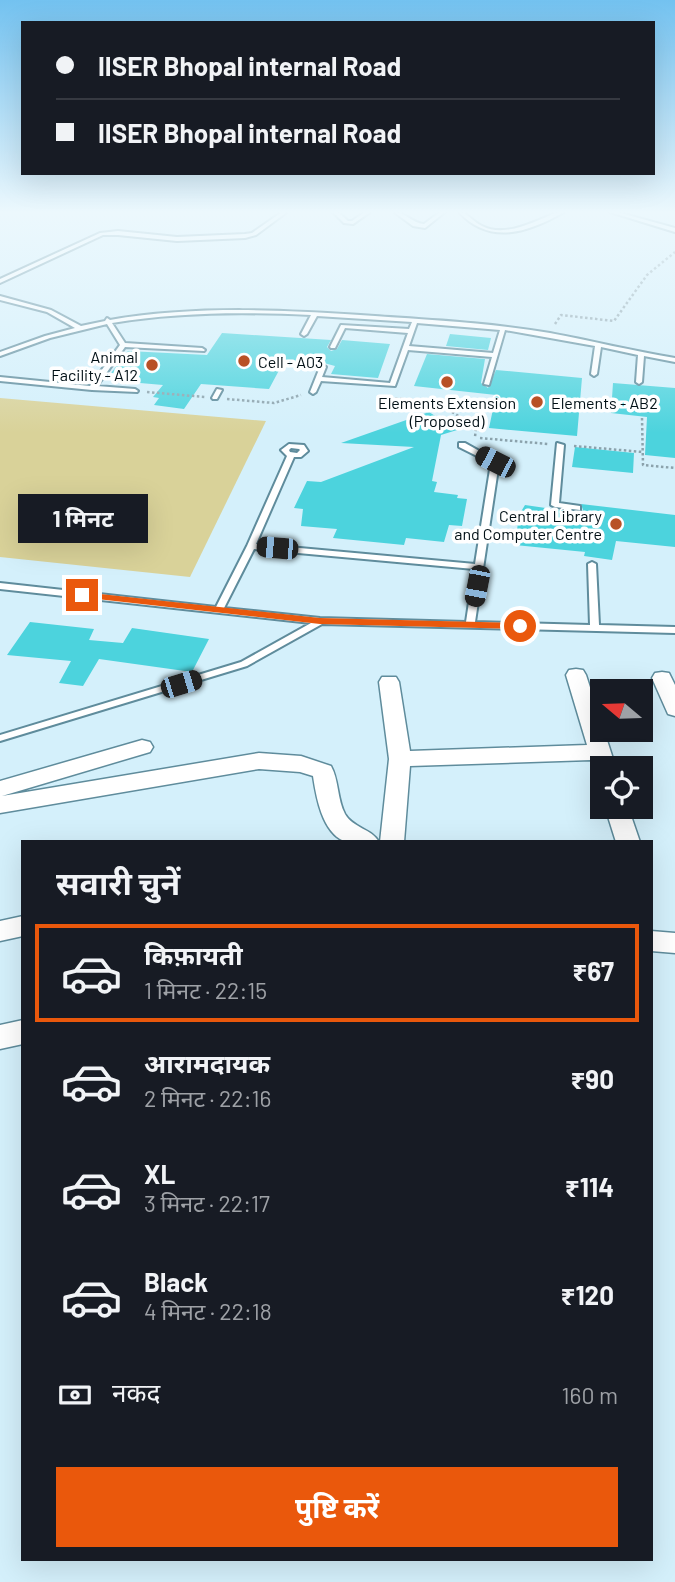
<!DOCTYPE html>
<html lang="hi">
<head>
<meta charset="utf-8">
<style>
	:root { --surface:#171b24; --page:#20242c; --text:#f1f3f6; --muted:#9ea1a6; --line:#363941; --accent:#ea580c }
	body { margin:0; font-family:Barlow,"Noto Sans Devanagari",sans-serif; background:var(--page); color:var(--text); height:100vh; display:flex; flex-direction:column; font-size:26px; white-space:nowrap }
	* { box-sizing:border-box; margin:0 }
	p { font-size:23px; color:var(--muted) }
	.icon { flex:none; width:38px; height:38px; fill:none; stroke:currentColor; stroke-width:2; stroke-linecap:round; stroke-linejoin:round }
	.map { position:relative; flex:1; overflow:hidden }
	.panel { position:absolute; left:21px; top:840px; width:632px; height:721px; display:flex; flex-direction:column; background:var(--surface); border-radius:0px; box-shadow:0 7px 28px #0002 }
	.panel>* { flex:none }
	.banner { position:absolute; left:21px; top:21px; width:634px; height:154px; border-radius:0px; box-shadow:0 7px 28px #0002; display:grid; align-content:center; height:154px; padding:0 35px; background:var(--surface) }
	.needle { width:46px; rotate:289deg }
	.controls { position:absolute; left:590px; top:679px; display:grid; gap:14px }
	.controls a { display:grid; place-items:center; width:63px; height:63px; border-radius:0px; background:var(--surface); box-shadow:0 7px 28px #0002; font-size:35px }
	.end { position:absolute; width:32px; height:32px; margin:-16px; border:9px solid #ea580c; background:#fff; box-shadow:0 0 0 4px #fff }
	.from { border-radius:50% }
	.bubble { position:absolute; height:49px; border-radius:0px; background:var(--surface); box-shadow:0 7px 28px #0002; font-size:23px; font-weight:700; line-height:49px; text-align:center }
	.car { position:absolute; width:21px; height:42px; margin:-21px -10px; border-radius:9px; box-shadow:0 0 5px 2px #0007; background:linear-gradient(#222 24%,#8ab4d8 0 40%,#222 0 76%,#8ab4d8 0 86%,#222 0) }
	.banner b { display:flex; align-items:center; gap:24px; height:66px; font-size:26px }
	.banner b+b { border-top:2px solid var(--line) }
	.banner i { width:18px; height:18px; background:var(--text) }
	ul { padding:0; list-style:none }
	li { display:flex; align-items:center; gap:21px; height:98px; margin:0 14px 10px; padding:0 21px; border:4px solid transparent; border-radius:0px }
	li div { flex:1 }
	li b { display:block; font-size:26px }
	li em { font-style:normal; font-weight:700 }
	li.selected { border-color:var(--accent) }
	li>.icon { width:63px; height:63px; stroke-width:1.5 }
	h2 { padding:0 35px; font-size:32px; line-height:84px }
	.pay { display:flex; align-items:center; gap:18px; height:77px; padding:0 35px; font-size:26px }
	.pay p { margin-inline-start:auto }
	.primary-button { display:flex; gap:14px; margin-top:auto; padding:14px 35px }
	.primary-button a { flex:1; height:80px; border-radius:0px; background:var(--accent); color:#fff; font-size:28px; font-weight:700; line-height:80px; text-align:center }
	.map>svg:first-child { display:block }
</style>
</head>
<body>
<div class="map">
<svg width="675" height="1582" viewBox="0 0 675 1582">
	<rect width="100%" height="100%" fill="#d4f0fb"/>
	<path fill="#d9d299" d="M0 398 266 421 190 577 0 557Z"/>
	<path fill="#4cd3dd" d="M222 333 331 340 327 347 331 351 337 349 342 340 390 344 378 378 331 374 335 366 324 363 318 365 284 361 269 389 201 384 184 409 154 405 159 398 153 397 163 385 117 381 123 374 111 373 128 351 207 355Z
		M450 334 491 338 488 350 446 346Z
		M427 354 485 359 481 383 488 388 496 370 582 378 577 436 489 428 496 395 414 386Z
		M613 383 675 388V458L645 455 647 417 611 413Z
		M429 412 457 430 441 435 432 481 437 482 434 492 458 495 457 498 467 499 462 526 449 525 444 542 406 538 404 545 333 538 337 529 301 526 303 509 294 508 307 481 321 482 414 447 341 443Z
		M575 447 634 453 633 473 572 467Z
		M581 504 675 515V547L616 541 612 560 584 556 585 552 515 545 519 515 525 505 580 513 583 510Z
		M30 622 94 629 89 640 123 643 132 628 209 639 192 672 99 659 83 686 59 683 71 661 7 655Z"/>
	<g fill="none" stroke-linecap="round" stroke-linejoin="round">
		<defs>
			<path id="service" d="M282 212H287L256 235 245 238 177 241 118 235H103L0 283V279L100 233 118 231 177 237 245 234 252 233Z
				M333 212H338L348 221H352L365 212H370L353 224 344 223Z
				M394 212C405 212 412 223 424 224L440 212H445L425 228 413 226Z
				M459 212C468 213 473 222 482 226 506 238 535 221 558 212H564C529 232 490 246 459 212Z
				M610 212H617L675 228V232Z
				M0 296 51 310 81 326 105 321 107 318 110 320C198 305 287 310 375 316 433 320 492 323 550 333 592 341 633 351 675 358V362L644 356 642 382 639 384 636 382 638 355 601 347 597 374 594 376 591 374 595 346 505 330 489 385 484 384 492 357 408 350 395 386 321 381 316 392 313 394 310 392 320 367 323 365 326 367 322 377 390 383 408 333 345 328 335 348H331L330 347 341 325 409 329 412 322 317 316 307 334 304 336 301 334 311 315C244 312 178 312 112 323L125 343 202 348 205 350 204 351 125 347 97 386 135 389 138 391 137 392 92 390 0 381V377L90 386 120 345 107 324 50 338 0 356V352L45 336 75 328 47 312 0 300ZM417 323 500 330 493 353 409 346Z
				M217 389 222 390 217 399H213L212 398Z
				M459 443H465L499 462 475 622 590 625 588 564 592 562 596 564 599 625 675 627V633L322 624 247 666 0 741V735L241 662 311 623 0 589V583L216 607 247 546 287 456 281 450 289 444 304 445 308 451 301 457H294L256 544 475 564 491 463 459 447ZM291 448 299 449 300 450 297 453 290 452 289 450ZM254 549 474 569 466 622 320 618 224 608Z
				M557 443 564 445 559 503 580 506V510L555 507 551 505Z"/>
			<path id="minor" d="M576 669 583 670 586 675 616 768H602V775L597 773 591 760 410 766 404 842H380L389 759 379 682 382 677H396L399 682 410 751 587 745 566 675 569 670Z
				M662 672 669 673 675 685V716L668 714 652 678 655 673Z
				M142 740 150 742 153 747 150 752 2 796 259 753 301 756 331 766C339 780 337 799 345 814 353 828 372 829 379 842 369 842 353 845 344 841 322 832 316 796 313 776L300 772 259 769 0 813V781Z
				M605 807H628L640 842H616Z
				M23 916V936L0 941V921Z
				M651 931 675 933V953L651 951Z
				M23 1020V1044L0 1049V1025Z"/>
		</defs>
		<use href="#service" stroke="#5f8c9c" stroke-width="4"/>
		<use href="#minor" stroke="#5f8c9c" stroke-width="3"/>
		<path stroke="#8ba2ac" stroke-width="2.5" stroke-dasharray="2.5 2.5" stroke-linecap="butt" d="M555 324 561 315 614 321 647 275 675 252
			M147 392 205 397
			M390 398 436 402 476 427 475 437
			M227 399 274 403 301 395
			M642 418 643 465 675 468
			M480 438 548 444
			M574 446 643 452"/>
		<use href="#service" fill="#fff" fill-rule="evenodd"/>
		<use href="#minor" fill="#fff" fill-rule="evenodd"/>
	</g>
	<linearGradient id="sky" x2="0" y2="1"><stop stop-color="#73c2f0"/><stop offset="0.49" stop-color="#ecf8fd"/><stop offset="1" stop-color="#ecf8fd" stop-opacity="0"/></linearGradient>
	<rect width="675" height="433" fill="url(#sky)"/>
	<path fill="#ea580c" d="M82 592 320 618 520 623 525 626 520 629 320 624 79 597 78 595Z"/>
	<g fill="#b85126" stroke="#fff" stroke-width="2.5">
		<circle cx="244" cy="361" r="7"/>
		<circle cx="152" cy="365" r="7"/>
		<circle cx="447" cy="382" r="7"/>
		<circle cx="537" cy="402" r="7"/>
		<circle cx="616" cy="524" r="7"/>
	</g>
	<g text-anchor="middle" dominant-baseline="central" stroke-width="7" stroke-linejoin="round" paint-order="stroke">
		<g font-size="16" fill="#010f15" stroke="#fff" text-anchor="end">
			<text x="138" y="356">Animal<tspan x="138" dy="18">Facility - A12</tspan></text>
			<text x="258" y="361" text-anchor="start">Cell - A03</text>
			<text x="447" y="402" text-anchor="middle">Elements Extension<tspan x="447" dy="18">(Proposed)</tspan></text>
			<text x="551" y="402" text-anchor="start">Elements - AB2</text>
			<text x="602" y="515">Central Library<tspan x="602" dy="18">and Computer Centre</tspan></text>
		</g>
	</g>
</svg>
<div class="controls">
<a><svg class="needle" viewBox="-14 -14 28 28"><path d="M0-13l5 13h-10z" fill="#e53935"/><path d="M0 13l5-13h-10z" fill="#9ea1a6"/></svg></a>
<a><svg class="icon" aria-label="locate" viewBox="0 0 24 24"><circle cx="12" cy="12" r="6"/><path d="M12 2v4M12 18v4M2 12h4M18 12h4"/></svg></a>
</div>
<i class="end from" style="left:520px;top:626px"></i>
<i class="end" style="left:82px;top:595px"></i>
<div class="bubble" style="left:18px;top:494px;width:130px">1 मिनट</div>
<i class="car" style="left:495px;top:462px;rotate:297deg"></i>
<i class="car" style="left:277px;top:548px;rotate:275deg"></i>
<i class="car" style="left:477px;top:586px;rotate:191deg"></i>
<i class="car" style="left:181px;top:684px;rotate:73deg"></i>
<div class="banner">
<b><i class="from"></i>IISER Bhopal internal Road</b>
<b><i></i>IISER Bhopal internal Road</b>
</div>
<section class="panel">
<h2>सवारी चुनें</h2>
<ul>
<li class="selected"><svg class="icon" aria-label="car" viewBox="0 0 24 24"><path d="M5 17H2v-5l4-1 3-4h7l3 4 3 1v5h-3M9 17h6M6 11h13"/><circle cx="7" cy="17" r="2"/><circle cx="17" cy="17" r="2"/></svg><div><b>किफ़ायती</b><p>1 मिनट · 22:15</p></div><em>₹67</em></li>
<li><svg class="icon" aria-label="car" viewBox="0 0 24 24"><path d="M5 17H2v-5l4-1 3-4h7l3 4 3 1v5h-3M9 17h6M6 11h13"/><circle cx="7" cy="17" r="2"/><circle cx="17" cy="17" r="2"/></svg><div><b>आरामदायक</b><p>2 मिनट · 22:16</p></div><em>₹90</em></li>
<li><svg class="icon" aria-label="car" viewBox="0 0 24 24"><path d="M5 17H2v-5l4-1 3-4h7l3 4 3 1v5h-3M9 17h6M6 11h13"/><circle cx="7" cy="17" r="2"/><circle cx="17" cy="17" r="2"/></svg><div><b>XL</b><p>3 मिनट · 22:17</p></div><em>₹114</em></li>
<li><svg class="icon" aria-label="car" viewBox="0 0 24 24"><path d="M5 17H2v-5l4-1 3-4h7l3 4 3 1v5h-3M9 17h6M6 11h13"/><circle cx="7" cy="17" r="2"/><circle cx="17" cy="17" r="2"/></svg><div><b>Black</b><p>4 मिनट · 22:18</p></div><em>₹120</em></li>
</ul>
<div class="pay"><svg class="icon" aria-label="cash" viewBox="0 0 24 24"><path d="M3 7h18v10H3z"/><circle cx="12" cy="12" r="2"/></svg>नकद<p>160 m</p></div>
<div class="primary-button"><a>पुष्टि करें</a></div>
</section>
</div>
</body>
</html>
